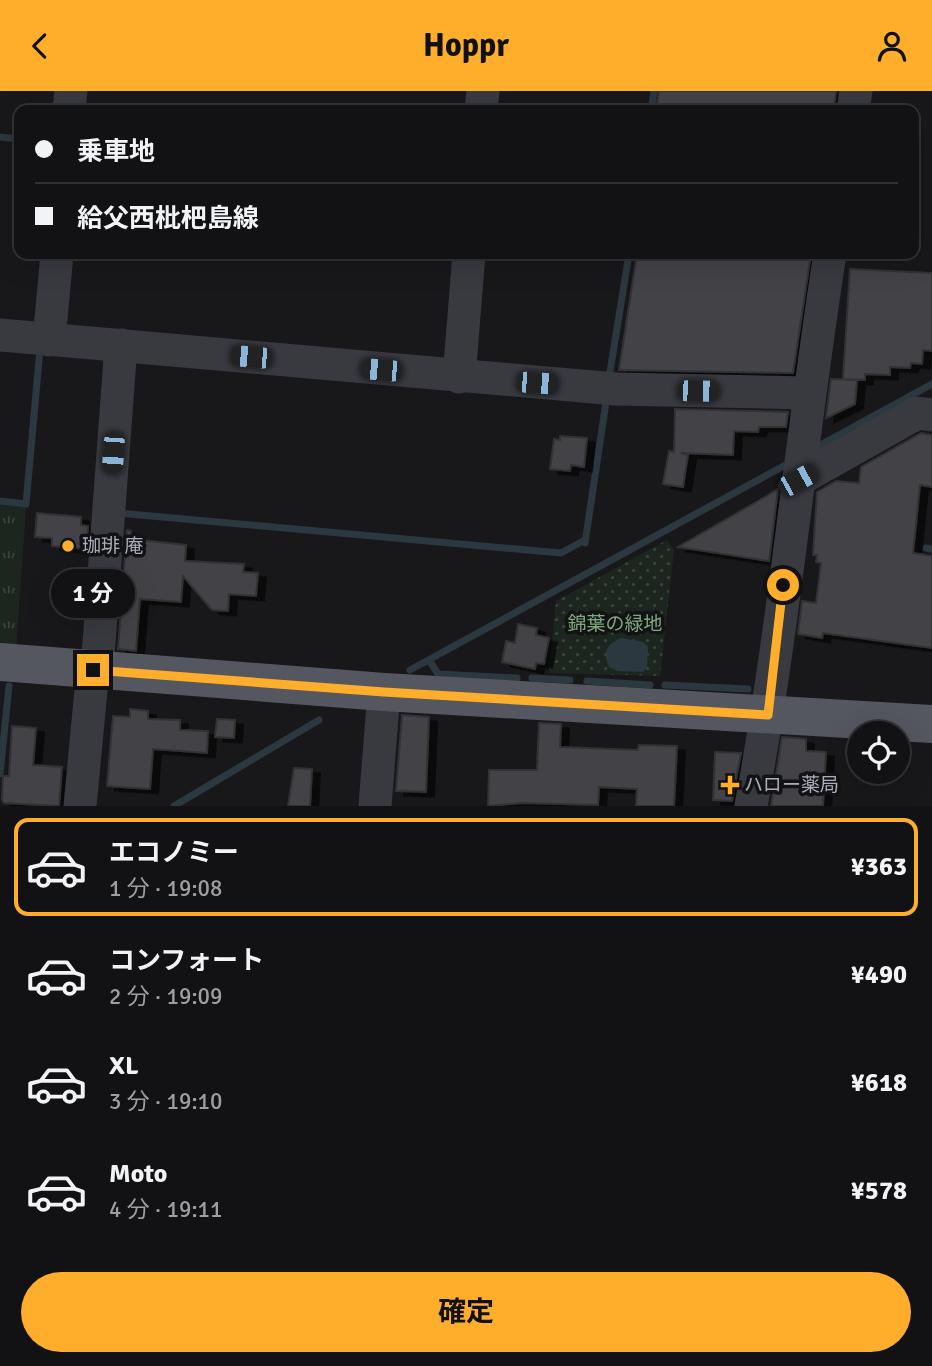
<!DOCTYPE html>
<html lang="ja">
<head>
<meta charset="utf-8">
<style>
	:root { --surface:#121214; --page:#1f2022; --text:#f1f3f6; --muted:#9c9ea0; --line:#313234; --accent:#ffae2b }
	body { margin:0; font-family:Signika,"Noto Sans JP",sans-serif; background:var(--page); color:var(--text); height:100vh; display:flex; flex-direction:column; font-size:26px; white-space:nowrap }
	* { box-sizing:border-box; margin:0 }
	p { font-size:23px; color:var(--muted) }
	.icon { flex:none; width:38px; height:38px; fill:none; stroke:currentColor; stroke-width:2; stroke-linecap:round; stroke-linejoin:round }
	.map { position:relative; height:715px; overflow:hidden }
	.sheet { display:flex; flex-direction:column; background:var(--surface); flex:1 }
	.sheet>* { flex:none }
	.guide { position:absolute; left:14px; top:14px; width:905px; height:154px; border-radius:14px; box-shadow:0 7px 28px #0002,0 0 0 2px var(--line); display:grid; align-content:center; height:154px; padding:0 21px; background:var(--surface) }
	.tools { position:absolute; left:847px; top:630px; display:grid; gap:14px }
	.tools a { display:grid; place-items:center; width:63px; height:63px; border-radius:50%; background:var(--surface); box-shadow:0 7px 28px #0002,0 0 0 2px var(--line); font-size:35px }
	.end { position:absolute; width:32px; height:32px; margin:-16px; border:9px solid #ffae2b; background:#111; box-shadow:0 0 0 4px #111 }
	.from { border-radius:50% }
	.bubble { position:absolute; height:49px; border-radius:24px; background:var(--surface); box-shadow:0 7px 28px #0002,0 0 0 2px var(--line); font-size:23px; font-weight:700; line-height:49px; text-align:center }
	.car { position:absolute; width:21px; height:42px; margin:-21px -10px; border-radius:9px; box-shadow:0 0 5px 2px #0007; background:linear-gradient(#222 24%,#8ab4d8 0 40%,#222 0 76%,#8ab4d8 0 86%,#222 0) }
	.guide b { display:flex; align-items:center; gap:24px; height:66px; font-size:26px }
	.guide b+b { border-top:2px solid var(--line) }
	.guide i { width:18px; height:18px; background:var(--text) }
	ul { padding:12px 0 0; list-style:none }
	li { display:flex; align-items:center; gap:21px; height:98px; margin:0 14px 10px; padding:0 7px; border:4px solid transparent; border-radius:14px }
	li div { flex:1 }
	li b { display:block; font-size:26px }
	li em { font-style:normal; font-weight:700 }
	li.current { border-color:var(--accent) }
	li>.icon { width:63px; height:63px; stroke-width:1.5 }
	.cta { display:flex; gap:14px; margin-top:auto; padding:14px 21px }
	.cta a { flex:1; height:80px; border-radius:42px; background:var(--accent); color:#111; font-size:28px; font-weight:700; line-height:80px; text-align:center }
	header { display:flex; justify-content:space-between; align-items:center; height:91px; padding:0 21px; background:var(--accent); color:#111; font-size:32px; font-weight:700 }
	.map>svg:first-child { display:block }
</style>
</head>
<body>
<header><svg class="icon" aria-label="back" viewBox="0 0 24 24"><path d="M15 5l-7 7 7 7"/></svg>Hoppr<svg class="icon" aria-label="person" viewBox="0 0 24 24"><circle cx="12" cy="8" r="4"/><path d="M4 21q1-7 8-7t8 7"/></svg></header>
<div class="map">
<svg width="932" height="715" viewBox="0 0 932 715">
	<defs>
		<pattern id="grass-tufts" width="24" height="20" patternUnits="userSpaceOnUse" patternTransform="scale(1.75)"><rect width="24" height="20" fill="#1d261e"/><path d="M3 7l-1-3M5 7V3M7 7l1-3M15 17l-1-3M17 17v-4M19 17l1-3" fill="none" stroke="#3b433d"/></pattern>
		<pattern id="park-dots" width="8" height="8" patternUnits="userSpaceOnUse" patternTransform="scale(1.75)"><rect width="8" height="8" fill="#1d261e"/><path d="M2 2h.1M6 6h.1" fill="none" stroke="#3b433d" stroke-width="1.8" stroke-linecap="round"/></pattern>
		<filter id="shadow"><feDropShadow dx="8" dy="4.5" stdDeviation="0" flood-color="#0009"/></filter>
	</defs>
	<rect width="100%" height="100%" fill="#18181a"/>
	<path fill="url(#grass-tufts)" d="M0 414 26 416 16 559 0 558Z"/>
	<path fill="url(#park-dots)" d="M667 449 674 459 660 585 549 582 556 510Z"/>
	<path fill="#2c3840" d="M621 547 643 551 648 556 647 576 643 581 617 580 609 576C602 561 607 553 621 547Z"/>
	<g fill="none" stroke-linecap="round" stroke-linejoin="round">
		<path stroke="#2c3840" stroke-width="7" d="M651 19 654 0
			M0 46 19 48
			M609 287 629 163
			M813 358 932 293
			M0 410 26 413 40 258
			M118 422 561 462 585 449
			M585 452 606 311
			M926 457 932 458
			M429 569 438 583 517 587
			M410 579 791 371
			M532 587 570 589
			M587 590 650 594
			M665 594 748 598
			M0 683 9 595
			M174 715 319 629"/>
	</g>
	<path fill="#424347" stroke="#323236" stroke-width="2" filter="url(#shadow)" d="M659 0H836L834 19H656Z
		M637 163H811L793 282 619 279Z
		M850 178 932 182V260L923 259 922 273 911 272 910 277 890 276V284L865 283V289L843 288Z
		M831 288 857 289 855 313 826 327Z
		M675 318 788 321 786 336H759L758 341 734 340 733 364 681 362 688 364 683 396 663 393 669 360 674 361Z
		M921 342 932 344V396L920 394 913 462 932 465V557L823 542 822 547 798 543 802 510 816 512 821 472 816 471 817 464H813L817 401 836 390 859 392 861 376Z
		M560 345 587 347 584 376 571 374 570 380 550 378 554 348 560 349Z
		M778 398 769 470 678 456 758 410Z
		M37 422 81 426V434L88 435 87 458 52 455V447L35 446Z
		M127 439 131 440V448L186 454 185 470 244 473 243 481 258 482 256 505 229 503 228 520 212 519 183 485 181 511 140 508 136 560 118 558Z
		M518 533 537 537 536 544 549 547 544 573 536 572 535 578 502 571 506 550 515 552Z
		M130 618 148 620V628L180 629V639L208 640 207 662 153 658 150 698 107 695 113 625 130 626Z
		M402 624 429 626 426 701 396 700Z
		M217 628 235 629 234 647 215 646Z
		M539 632 561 633 560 656 638 659 639 654 677 655 674 715H636L637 698 599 696 598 714 523 712 488 715 489 679H537Z
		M12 635 36 637 33 674 62 676 59 715 4 712 2 709 3 685H9Z
		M782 646 806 648V660L826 661 823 715H771Z
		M715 661 741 662 732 710 713 709Z
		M294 677 312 678 310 715H288Z"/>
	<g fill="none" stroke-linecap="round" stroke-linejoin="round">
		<path stroke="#383a40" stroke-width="33" d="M69 19 71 0
			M481 19 483 0
			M853 19 856 0
			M0 244 616 298 808 302
			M49 249 57 163
			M459 286 469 163
			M798 389 917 322 932 324
			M97 579 121 254
			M80 715 93 578
			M375 715 384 601
			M751 715C785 532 801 346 830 163"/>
		<path stroke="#54575f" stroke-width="38" d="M0 571 384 601 932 633"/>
	</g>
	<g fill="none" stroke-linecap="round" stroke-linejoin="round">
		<path stroke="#ffae2b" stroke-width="9" d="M93 579 384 601 768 624 783 494"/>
	</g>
	<g fill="#ffae2b" stroke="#131315" stroke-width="2.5">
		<circle cx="68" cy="455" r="7"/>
		<path d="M726.5 683.5h7v7h7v7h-7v7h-7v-7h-7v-7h7z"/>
	</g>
	<g text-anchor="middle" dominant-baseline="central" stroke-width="7" stroke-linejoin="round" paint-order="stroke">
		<g font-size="19" fill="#a9afbb" stroke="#131315" text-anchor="start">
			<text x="82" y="455">珈琲 庵</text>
			<text x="744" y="694">ハロー薬局</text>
		</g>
		<g font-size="19" fill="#7ea87f" stroke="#131315">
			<text x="615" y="533">錦葉の緑地</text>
		</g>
	</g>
</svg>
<div class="tools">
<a><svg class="icon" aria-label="locate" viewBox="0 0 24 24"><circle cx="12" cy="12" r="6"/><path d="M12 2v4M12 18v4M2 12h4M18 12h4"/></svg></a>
</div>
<i class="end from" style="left:783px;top:494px"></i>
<i class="end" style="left:93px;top:579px"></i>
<div class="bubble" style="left:51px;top:478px;width:84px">1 分</div>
<i class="car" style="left:251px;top:266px;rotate:275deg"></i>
<i class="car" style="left:381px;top:279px;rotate:275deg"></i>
<i class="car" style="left:537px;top:292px;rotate:94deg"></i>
<i class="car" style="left:698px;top:300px;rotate:91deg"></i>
<i class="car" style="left:113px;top:362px;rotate:184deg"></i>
<i class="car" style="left:798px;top:389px;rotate:61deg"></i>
<div class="guide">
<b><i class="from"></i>乗車地</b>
<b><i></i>給父西枇杷島線</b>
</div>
</div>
<section class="sheet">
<ul>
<li class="current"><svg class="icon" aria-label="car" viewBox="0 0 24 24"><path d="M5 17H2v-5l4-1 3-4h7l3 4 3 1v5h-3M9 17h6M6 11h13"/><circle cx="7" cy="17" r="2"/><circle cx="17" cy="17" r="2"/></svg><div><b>エコノミー</b><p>1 分 · 19:08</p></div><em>¥363</em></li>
<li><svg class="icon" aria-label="car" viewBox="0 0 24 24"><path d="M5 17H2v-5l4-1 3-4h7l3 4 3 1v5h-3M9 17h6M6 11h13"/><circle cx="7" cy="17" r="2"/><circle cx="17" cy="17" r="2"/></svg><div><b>コンフォート</b><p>2 分 · 19:09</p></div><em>¥490</em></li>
<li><svg class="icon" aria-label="car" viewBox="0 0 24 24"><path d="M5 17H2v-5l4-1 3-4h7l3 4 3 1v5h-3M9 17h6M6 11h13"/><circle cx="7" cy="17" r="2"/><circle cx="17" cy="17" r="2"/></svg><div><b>XL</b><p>3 分 · 19:10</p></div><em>¥618</em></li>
<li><svg class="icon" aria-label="car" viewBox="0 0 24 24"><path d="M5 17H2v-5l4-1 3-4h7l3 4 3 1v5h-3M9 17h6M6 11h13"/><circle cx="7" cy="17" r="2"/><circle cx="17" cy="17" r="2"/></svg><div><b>Moto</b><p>4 分 · 19:11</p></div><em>¥578</em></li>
</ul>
<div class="cta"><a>確定</a></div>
</section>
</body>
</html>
